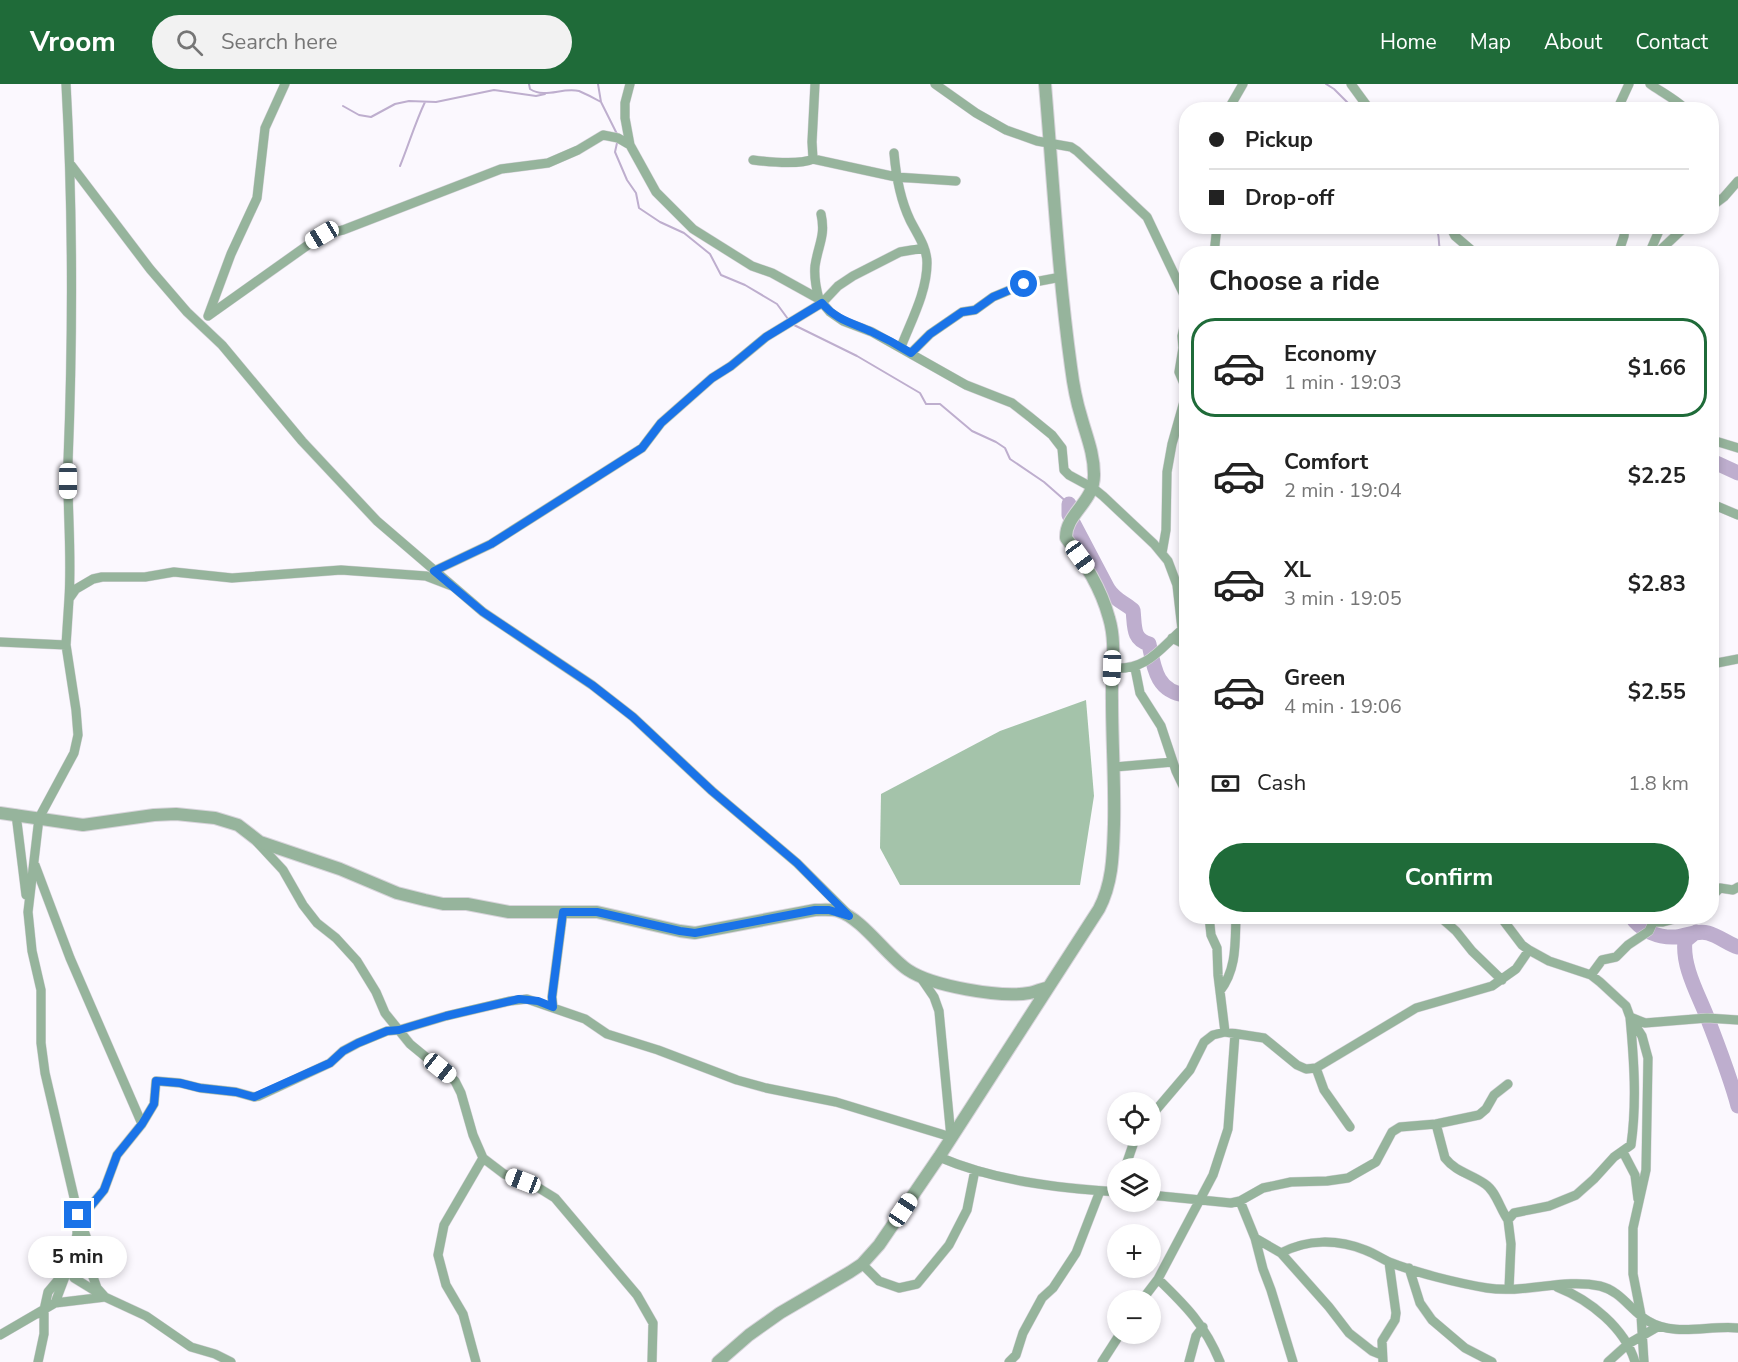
<!DOCTYPE html>
<html lang="en">
<head>
<meta charset="utf-8">
<style>
	:root { --surface:#fff; --page:#f2f2f2; --text:#222; --muted:#767676; --line:#e0e0e0; --accent:#1f6b39 }
	body { margin:0; font-family:"Nunito Sans",sans-serif; background:var(--page); color:var(--text); height:100vh; display:flex; flex-direction:column; font-size:22px; white-space:nowrap }
	* { box-sizing:border-box; margin:0 }
	p { font-size:20px; color:var(--muted) }
	.icon { flex:none; width:33px; height:33px; fill:none; stroke:currentColor; stroke-width:2; stroke-linecap:round; stroke-linejoin:round }
	.map { position:relative; flex:1; overflow:hidden }
	.details { position:absolute; left:1179px; top:162px; width:540px; height:678px; display:flex; flex-direction:column; background:var(--surface); border-radius:24px; box-shadow:0 3px 9px #0003 }
	.details>* { flex:none }
	.hud { position:absolute; left:1179px; top:18px; width:540px; height:132px; border-radius:24px; box-shadow:0 3px 9px #0003; display:grid; align-content:center; height:132px; padding:0 30px; background:var(--surface) }
	.controls { position:absolute; left:1107px; top:1008px; display:grid; gap:12px }
	.controls a { display:grid; place-items:center; width:54px; height:54px; border-radius:50%; background:var(--surface); box-shadow:0 3px 9px #0003; font-size:30px }
	.end { position:absolute; width:27px; height:27px; margin:-14px; border:8px solid #1a73e8; background:#fff; box-shadow:0 0 0 3px #fff }
	.from { border-radius:50% }
	.bubble { position:absolute; height:42px; border-radius:21px; background:var(--surface); box-shadow:0 3px 9px #0003; font-size:20px; font-weight:700; line-height:42px; text-align:center }
	.car { position:absolute; width:18px; height:36px; margin:-18px -9px; border-radius:8px; box-shadow:0 0 4px 2px #0007; background:linear-gradient(#fff 24%,#345 0 40%,#fff 0 76%,#345 0 86%,#fff 0) }
	.hud b { display:flex; align-items:center; gap:21px; height:57px; font-size:22px }
	.hud b+b { border-top:2px solid var(--line) }
	.hud i { width:15px; height:15px; background:var(--text) }
	ul { padding:0; list-style:none }
	li { display:flex; align-items:center; gap:18px; height:99px; margin:0 12px 9px; padding:0 18px; border:3px solid transparent; border-radius:24px }
	li div { flex:1 }
	li b { display:block; font-size:22px }
	li em { font-style:normal; font-weight:700 }
	li.selected { border-color:var(--accent) }
	li>.icon { width:54px; height:54px; stroke-width:1.5 }
	h2 { padding:0 30px; font-size:27px; line-height:72px }
	.pay { display:flex; align-items:center; gap:15px; height:66px; padding:0 30px; font-size:22px }
	.pay p { margin-inline-start:auto }
	.button { display:flex; gap:12px; margin-top:auto; padding:12px 30px }
	.button a { flex:1; height:69px; border-radius:36px; background:var(--accent); color:#fff; font-size:24px; font-weight:700; line-height:69px; text-align:center }
	header { display:flex; align-items:center; gap:36px; box-sizing:border-box; height:84px; padding:0 30px; background:var(--accent); color:#fff }
	header strong { font-size:28px }
	nav { display:flex; gap:33px; margin-inline-start:auto; font-size:21px }
	.search { width:420px; height:54px; background:var(--page); display:flex; align-items:center; gap:15px; box-sizing:border-box; padding:0 21px; border-radius:33px; color:var(--muted); font-size:22px }
	.map>svg:first-child { display:block }
</style>
</head>
<body>
<header>
<strong>Vroom</strong>
<div class="search"><svg class="icon" aria-label="search" viewBox="0 0 24 24"><circle cx="10" cy="10" r="6"/><path d="M15 15l6 6"/></svg>Search here</div>
<nav><a>Home</a><a>Map</a><a>About</a><a>Contact</a></nav>
</header>
<div class="map">
<svg width="1738" height="1278" viewBox="0 0 1738 1278">
	<rect width="100%" height="100%" fill="#fbf8fe"/>
	<path fill="#a4c3aa" d="M1086 616 1094 712 1080 801H900L880 764 881 710 1000 647Z"/>
	<g fill="none" stroke-linecap="round" stroke-linejoin="round">
		<path stroke="#beaece" stroke-width="2" d="M529 0 530 5C545 15 562 3 579 7 586 10 594 14 601 18
			M598 0 601 18 617 50
			M1326 0 1334 5 1355 26
			M343 22 359 31 371 33 395 20 409 17 436 18 494 6 536 12 545 10
			M617 59 615 68 627 96 636 109 639 124 660 138 684 149 710 170 721 191 745 201 777 220 788 235
			M400 82C409 60 415 39 425 18
			M1435 142C1442 153 1436 160 1442 170
			M794 241 857 272 920 309 926 320H940L972 347 996 358 1005 364 1010 375 1044 398 1069 420"/>
		<path stroke="#beaece" stroke-width="15" d="M1712 377 1738 389
			M1069 420V431L1108 505C1116 517 1122 517 1133 526 1135 542 1132 555 1149 560 1154 585 1157 608 1186 611
			M1631 832C1640 847 1659 854 1676 853 1687 852 1697 846 1708 849 1719 852 1728 860 1738 863
			M1696 848 1685 857C1682 882 1698 910 1707 933 1718 962 1730 992 1738 1022"/>
		<defs>
			<path id="minor" d="M66 0C73 126 73 252 68 378 67 424 72 469 69 515
				M630 0 625 19V34L630 61 656 108 693 145 752 182 772 189 819 215 830 228 843 237 872 248 966 301 1012 319 1030 333 1052 351 1062 364 1064 386 1069 391 1093 404 1103 412 1154 460 1168 477 1177 501 1182 545
				M935 0 976 29 1006 46 1037 57 1071 63 1077 67 1147 133 1186 215
				M1351 0 1370 26
				M1650 0C1658 6 1682 19 1686 26
				M1369 23 1382 26
				M1228 26 1243 0
				M1617 26 1629 0
				M894 69C896 92 900 115 910 136 917 150 927 163 927 179 927 208 911 237 901 263
				M813 75 812 58 815 0
				M753 76C769 78 799 81 813 75L896 93 956 97
				M71 81 150 185 187 228 222 261 302 357 377 437 483 528 592 601 633 633 712 707 797 779 847 829
				M1712 122 1724 113 1738 97
				M1450 142 1455 152 1476 170
				M1214 170 1217 142
				M1618 170 1624 152 1625 142
				M1649 170 1661 142
				M1656 170 1686 142
				M819 215C816 204 814 193 815 182 818 161 826 152 821 130
				M208 232 322 151 343 146 501 85 548 79 578 66 603 51 618 54 630 61
				M208 232 231 170 257 114 265 44 285 0
				M911 269 930 250 962 228 975 226 993 213 1024 200 1061 193
				M1712 356 1738 364
				M1712 420 1738 431
				M1162 469 1166 446 1167 388 1172 360 1185 314V302L1179 288 1183 264 1182 252 1186 234
				M434 487 491 460 642 364 661 339 712 294 731 282 766 253 822 219 838 202 853 192 900 168 924 164
				M1172 554 1186 561
				M0 558 66 561
				M1712 580 1738 575
				M1112 584C1148 587 1160 564 1185 543
				M1135 584 1140 609 1161 642 1176 687 1186 708
				M1115 683 1173 678
				M16 730 26 811
				M257 758 283 786 303 821 317 839 336 854 357 877 376 908 385 929 410 960 455 997 461 1009 473 1051 483 1074 504 1090 534 1101 555 1114 637 1211 653 1239 652 1278
				M35 781 70 874 142 1040
				M1712 812 1720 804 1733 806 1738 803
				M1209 832 1211 851 1217 864 1218 891 1225 948
				M1439 832 1456 847 1472 867 1502 896
				M1500 832 1522 861 1529 866 1549 877 1591 891 1600 898 1626 922 1630 933 1642 952 1648 974 1646 1086 1633 1144V1190L1641 1231 1644 1278
				M1654 838H1663L1686 832
				M1591 891 1602 876 1616 873 1628 861 1649 847 1656 832
				M1220 907C1237 885 1235 859 1236 832
				M553 923 552 913 563 828
				M1316 984 1416 924 1492 902 1516 885 1529 866
				M1150 1033 1190 986 1204 958 1213 951 1225 948 1264 954 1297 981 1306 985 1316 984 1324 1006 1350 1043
				M1623 1068 1635 1091 1638 1115
				M939 1073C995 1097 1057 1104 1118 1108
				M1125 1084 1136 1052
				M1150 1111 1231 1119 1240 1117 1263 1104 1291 1098 1327 1097 1348 1094 1376 1078 1392 1048 1400 1043 1436 1040
				M1240 1117 1255 1154 1281 1169 1329 1223 1349 1249 1372 1267 1382 1271
				M77 1126 90 1123 104 1106 117 1071 142 1040 154 1020 156 997 180 999 200 1004 236 1008 254 1013 259 1012 330 979 343 967 358 959 387 947 399 946 446 932 510 917 527 915 585 935 607 950 658 966 737 996 766 1004 836 1018 951 1053 939 927 934 913 921 894
				M79 1133 87 1155 93 1193 97 1204 105 1213 146 1232 191 1263 215 1270 231 1278
				M1508 1136C1500 1125 1496 1107 1485 1100 1471 1090 1456 1088 1445 1074L1436 1040 1479 1031 1486 1025 1494 1011 1508 1000
				M1255 1154 1263 1185 1271 1206 1293 1278
				M1281 1169C1307 1155 1337 1155 1365 1166 1373 1169 1381 1174 1389 1178 1417 1189 1457 1199 1487 1204 1525 1210 1563 1194 1600 1202 1621 1207 1631 1227 1648 1237 1674 1253 1709 1241 1738 1244
				M862 1180 879 1197 899 1204 917 1200 949 1161 967 1126 975 1086
				M1409 1184 1420 1219 1432 1236 1465 1264 1492 1278
				M1158 1195C1186 1222 1205 1241 1220 1278
				M1557 1203C1590 1216 1625 1244 1635 1278
				M1509 1205 1511 1160 1508 1136 1514 1129 1549 1122 1576 1111 1594 1095 1614 1073 1631 1061C1637 1019 1634 976 1630 933L1645 939 1707 934 1738 936
				M1142 1216 1158 1195 1213 1091 1228 1045 1235 950
				M55 1219 105 1213
				M0 1251 55 1219 72 1174 77 1150V1126L45 989 41 959V906L32 867 28 828 39 734 74 669 78 651 76 626 66 561 69 515 76 505 93 495 102 493H145L174 488 232 494 341 486 426 492 452 502
				M38 1278 44 1250V1226L48 1208 69 1183 74 1194 100 1210
				M476 1278 463 1230 446 1201 438 1171 444 1141 483 1074
				M1009 1278 1016 1271 1023 1249 1042 1214 1053 1204 1076 1169 1100 1107
				M1102 1278 1120 1250
				M1189 1278 1196 1252 1203 1243
				M1383 1278 1382 1257 1395 1236 1396 1229 1389 1178
				M1608 1278 1628 1260 1659 1242"/>
			<path id="tertiary" d="M0 729 83 741 154 731 176 730 215 734 238 741 260 758 340 785 397 809 425 816 443 820H467L509 828H597L680 847 695 849 815 826C823 826 831 825 838 827 862 834 887 872 908 886 932 902 1000 914 1029 909 1035 908 1041 905 1046 904
				M718 1278 749 1251 780 1229 850 1188 862 1180 879 1161 939 1073 1099 825C1113 798 1113 770 1114 740 1115 699 1112 658 1112 617 1111 590 1117 560 1109 534 1101 504 1085 479 1066 454 1065 430 1095 418 1094 390 1094 369 1086 351 1081 332 1076 316 1073 299 1071 283 1058 189 1053 94 1045 0"/>
		</defs>
		<use href="#minor" stroke="#d8d4db" stroke-width="10"/>
		<use href="#tertiary" stroke="#d8d4db" stroke-width="14"/>
		<use href="#minor" stroke="#96b49c" stroke-width="9"/>
		<use href="#tertiary" stroke="#96b49c" stroke-width="12"/>
	</g>
	<g fill="none" stroke-linecap="round" stroke-linejoin="round">
		<path stroke="#1a73e8" stroke-width="8" d="M78 1131 77 1126 90 1123 104 1106 117 1071 142 1040 154 1020 156 997 180 999 200 1004 236 1008 254 1013 330 979 343 967 358 959 387 947 399 946 446 932 519 915 538 917 553 923 552 913 563 828H597L680 847 695 849 815 826H829L849 832 797 779 712 707 633 633 592 601 483 528 434 487 491 460 642 364 661 339 712 294 731 282 766 253 822 219C836 236 853 239 872 248 885 254 898 261 911 269L930 250 962 228 975 226 993 213 1024 200"/>
	</g>
</svg>
<div class="controls">
<a><svg class="icon" aria-label="locate" viewBox="0 0 24 24"><circle cx="12" cy="12" r="6"/><path d="M12 2v4M12 18v4M2 12h4M18 12h4"/></svg></a>
<a><svg class="icon" aria-label="layers" viewBox="0 0 24 24"><path d="M12 4l9 5-9 5-9-5zM3 14l9 5 9-5"/></svg></a>
<a>+</a>
<a>−</a>
</div>
<i class="end from" style="left:1024px;top:200px"></i>
<i class="end" style="left:78px;top:1131px"></i>
<div class="bubble" style="left:28px;top:1152px;width:99px">5 min</div>
<i class="car" style="left:322px;top:151px;rotate:239deg"></i>
<i class="car" style="left:68px;top:397px;rotate:180deg"></i>
<i class="car" style="left:1080px;top:473px;rotate:144deg"></i>
<i class="car" style="left:1112px;top:584px;rotate:182deg"></i>
<i class="car" style="left:440px;top:984px;rotate:129deg"></i>
<i class="car" style="left:523px;top:1097px;rotate:291deg"></i>
<i class="car" style="left:903px;top:1126px;rotate:34deg"></i>
<div class="hud">
<b><i class="from"></i>Pickup</b>
<b><i></i>Drop-off</b>
</div>
<section class="details">
<h2>Choose a ride</h2>
<ul>
<li class="selected"><svg class="icon" aria-label="car" viewBox="0 0 24 24"><path d="M5 17H2v-5l4-1 3-4h7l3 4 3 1v5h-3M9 17h6M6 11h13"/><circle cx="7" cy="17" r="2"/><circle cx="17" cy="17" r="2"/></svg><div><b>Economy</b><p>1 min · 19:03</p></div><em>$1.66</em></li>
<li><svg class="icon" aria-label="car" viewBox="0 0 24 24"><path d="M5 17H2v-5l4-1 3-4h7l3 4 3 1v5h-3M9 17h6M6 11h13"/><circle cx="7" cy="17" r="2"/><circle cx="17" cy="17" r="2"/></svg><div><b>Comfort</b><p>2 min · 19:04</p></div><em>$2.25</em></li>
<li><svg class="icon" aria-label="car" viewBox="0 0 24 24"><path d="M5 17H2v-5l4-1 3-4h7l3 4 3 1v5h-3M9 17h6M6 11h13"/><circle cx="7" cy="17" r="2"/><circle cx="17" cy="17" r="2"/></svg><div><b>XL</b><p>3 min · 19:05</p></div><em>$2.83</em></li>
<li><svg class="icon" aria-label="car" viewBox="0 0 24 24"><path d="M5 17H2v-5l4-1 3-4h7l3 4 3 1v5h-3M9 17h6M6 11h13"/><circle cx="7" cy="17" r="2"/><circle cx="17" cy="17" r="2"/></svg><div><b>Green</b><p>4 min · 19:06</p></div><em>$2.55</em></li>
</ul>
<div class="pay"><svg class="icon" aria-label="cash" viewBox="0 0 24 24"><path d="M3 7h18v10H3z"/><circle cx="12" cy="12" r="2"/></svg>Cash<p>1.8 km</p></div>
<div class="button"><a>Confirm</a></div>
</section>
</div>
</body>
</html>
